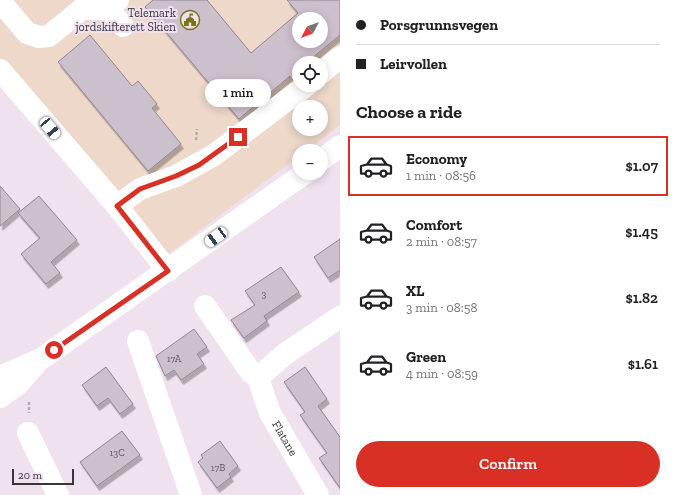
<!DOCTYPE html>
<html lang="en">
<head>
<meta charset="utf-8">
<style>
	:root { --surface:#fff; --page:#f6f6f6; --text:#202124; --muted:#757577; --line:#e0e0e0; --accent:#d93025 }
	body { margin:0; font-family:"Zilla Slab",serif; background:var(--page); color:var(--text); height:100vh; display:flex; flex-direction:column; font-size:15px; white-space:nowrap }
	* { box-sizing:border-box; margin:0 }
	p { font-size:13px; color:var(--muted) }
	.icon { flex:none; width:22px; height:22px; fill:none; stroke:currentColor; stroke-width:2; stroke-linecap:round; stroke-linejoin:round }
	.map { position:relative; flex:1; overflow:hidden }
	.details { display:flex; flex-direction:column; background:var(--surface); width:336px }
	.details>* { flex:none }
	.hud { display:grid; align-content:center; height:88px; padding:0 16px; background:var(--surface) }
	.needle { width:26px; rotate:229deg }
	.fabs { position:absolute; left:292px; top:12px; display:grid; gap:8px }
	.fabs a { display:grid; place-items:center; width:36px; height:36px; border-radius:50%; background:var(--surface); box-shadow:0 2px 10px #0003; font-size:20px }
	.scale { position:absolute; left:12px; bottom:10px; width:62px; box-sizing:border-box; padding-left:4px; border:2px solid #3a353a; border-top:0; font-size:11px; line-height:14px; white-space:nowrap; color:#3a353a; -webkit-text-stroke:3px #efe1ee; paint-order:stroke }
	.end { position:absolute; width:18px; height:18px; margin:-9px; border:5px solid #d93025; background:#fff; box-shadow:0 0 0 2px #fff }
	.from { border-radius:50% }
	.bubble { position:absolute; height:28px; border-radius:14px; background:var(--surface); box-shadow:0 2px 10px #0003; font-size:13px; font-weight:600; line-height:28px; text-align:center }
	.car { position:absolute; width:12px; height:24px; margin:-12px -6px; border-radius:5px; box-shadow:0 0 3px 1px #0007; background:linear-gradient(#fff 24%,#345 0 40%,#fff 0 76%,#345 0 86%,#fff 0) }
	.hud b { display:flex; align-items:center; gap:14px; height:38px; font-size:15px }
	.hud b+b { border-top:1px solid var(--line) }
	.hud i { width:10px; height:10px; background:var(--text) }
	ul { padding:0; list-style:none }
	li { display:flex; align-items:center; gap:12px; height:60px; margin:0 8px 6px; padding:0 8px; border:2px solid transparent; border-radius:0px }
	li div { flex:1 }
	li b { display:block; font-size:15px }
	li em { font-style:normal; font-weight:600 }
	li.current { border-color:var(--accent) }
	li>.icon { width:36px; height:36px; stroke-width:1.5 }
	h2 { padding:0 16px; font-size:18px; line-height:48px }
	.button { display:flex; gap:8px; margin-top:auto; padding:8px 16px }
	.button a { flex:1; height:46px; border-radius:24px; background:var(--accent); color:#fff; font-size:16px; font-weight:600; line-height:46px; text-align:center }
	main { display:flex; flex:1; min-height:0 }
	.map>svg:first-child { display:block }
</style>
</head>
<body>
<main>
<div class="map">
<svg width="340" height="495" viewBox="0 0 340 495">
	<defs>
		<filter id="shadow"><feDropShadow dx="2.5" dy="4.5" stdDeviation="0" flood-color="#0004"/></filter>
	</defs>
	<rect width="100%" height="100%" fill="#efe1ee"/>
	<path fill="#edd8ca" fill-rule="evenodd" d="M0 0H340V125L306 151H299V156L154 265 0 81ZM299 19H321V41H299ZM299 63H321V85H299ZM299 107H321V129H299Z"/>
	<path fill="#cdc0cd" stroke="#928591" fill-rule="evenodd" filter="url(#shadow)" d="M153 0H207L251 53 298 13 287 0H340V35L306 63H299V75L293 80 290 76 239 119 145 7ZM299 19H321V41H299Z
		M90 35 132 86 138 81 157 104 152 108 181 144 148 171 58 62Z
		M0 186 20 209 0 226Z
		M39 196 77 240 51 262 60 273 46 284 21 254 40 238 18 213Z
		M340 239V270L328 278 314 257Z
		M281 267 299 292 264 316 267 321 244 338 231 320 255 305 245 291Z
		M194 329 207 347 197 354 204 364 181 380 174 370 165 376 156 356Z
		M106 367 133 404 120 414 108 398 97 406 82 385Z
		M305 367 327 399 318 406 340 437V488L319 458 327 453 300 415 305 412 284 382Z
		M122 431 140 455 97 486 80 462Z
		M220 441 238 466 229 474 231 477 217 488 198 462 203 458 201 455Z"/>
	<g fill="none" stroke-linecap="round" stroke-linejoin="round">
		<path stroke="#b4a9b3" stroke-width="2.5" stroke-dasharray="3 2" stroke-linecap="butt" d="M196 140 197 129
			M29 402V413"/>
		<g stroke="#fff" stroke-width="22">
			<path d="M118 0 108 9 123 26"/>
			<path d="M0 1 27 33 39 37 49 36 82 9H108"/>
			<path d="M0 70 117 206 168 271"/>
			<path d="M321 73 340 57"/>
			<path d="M117 206 140 189 176 176 214 155 307 85"/>
			<path id="s1" d="M205 306 250 371 258 378 270 413 318 495"/>
			<path d="M138 341 191 495"/>
			<path d="M258 378 285 354 340 317"/>
			<path d="M28 433 58 495"/>
		</g>
		<path stroke="#fff" stroke-width="22" d="M321 160 340 146
			M0 377 41 359 305 173
			M0 397 18 384 35 365"/>
	</g>
	<g fill="none" stroke-linecap="round" stroke-linejoin="round">
		<path stroke="#d93025" stroke-width="5" d="M54 350 168 271 117 206 140 189 176 176 199 165 238 137"/>
	</g>
	<defs>
		<symbol id="civic-ring" viewBox="-11 -11 22 22"><circle r="9.5" fill="#efe1ee" stroke="#7a7417" stroke-width="1.5"/><path d="M-.6-6.5H3V-4.5H.6V-3L4-1V1h2V6H-6V1h2V-1L-.6-3ZM-1.2 2.5V6h2.4V2.5Z" fill="#7a7417"/></symbol>
	</defs>
	<g fill-rule="evenodd">
		<use href="#civic-ring" x="179" y="9" width="22" height="22"/>
	</g>
	<g text-anchor="middle" dominant-baseline="central" stroke-width="4" stroke-linejoin="round" paint-order="stroke">
		<g font-size="10" fill="#5f585f">
			<text x="264" y="294">3</text>
			<text x="174" y="359">17A</text>
			<text x="117" y="453">13C</text>
			<text x="218" y="468">17B</text>
		</g>
		<g font-size="12" fill="#3a353a" stroke="#efe1ee" text-anchor="end">
			<text x="176" y="13">Telemark<tspan x="176" dy="14">jordskifterett Skien</tspan></text>
		</g>
		<g font-size="12" fill="#3a353a" stroke="#efe1ee">
			<text stroke="none"><textPath href="#s1" startOffset="156">Flatane</textPath></text>
		</g>
	</g>
</svg>
<div class="fabs">
<a><svg class="needle" viewBox="-14 -14 28 28"><path d="M0-13l5 13h-10z" fill="#e53935"/><path d="M0 13l5-13h-10z" fill="#757577"/></svg></a>
<a><svg class="icon" aria-label="locate" viewBox="0 0 24 24"><circle cx="12" cy="12" r="6"/><path d="M12 2v4M12 18v4M2 12h4M18 12h4"/></svg></a>
<a>+</a>
<a>−</a>
</div>
<div class="scale">20 m</div>
<i class="end from" style="left:54px;top:350px"></i>
<i class="end" style="left:238px;top:137px"></i>
<div class="bubble" style="left:205px;top:79px;width:66px">1 min</div>
<i class="car" style="left:50px;top:128px;rotate:140deg"></i>
<i class="car" style="left:216px;top:237px;rotate:234deg"></i>
</div>
<section class="details">
<div class="hud">
<b><i class="from"></i>Porsgrunnsvegen</b>
<b><i></i>Leirvollen</b>
</div>
<h2>Choose a ride</h2>
<ul>
<li class="current"><svg class="icon" aria-label="car" viewBox="0 0 24 24"><path d="M5 17H2v-5l4-1 3-4h7l3 4 3 1v5h-3M9 17h6M6 11h13"/><circle cx="7" cy="17" r="2"/><circle cx="17" cy="17" r="2"/></svg><div><b>Economy</b><p>1 min · 08:56</p></div><em>$1.07</em></li>
<li><svg class="icon" aria-label="car" viewBox="0 0 24 24"><path d="M5 17H2v-5l4-1 3-4h7l3 4 3 1v5h-3M9 17h6M6 11h13"/><circle cx="7" cy="17" r="2"/><circle cx="17" cy="17" r="2"/></svg><div><b>Comfort</b><p>2 min · 08:57</p></div><em>$1.45</em></li>
<li><svg class="icon" aria-label="car" viewBox="0 0 24 24"><path d="M5 17H2v-5l4-1 3-4h7l3 4 3 1v5h-3M9 17h6M6 11h13"/><circle cx="7" cy="17" r="2"/><circle cx="17" cy="17" r="2"/></svg><div><b>XL</b><p>3 min · 08:58</p></div><em>$1.82</em></li>
<li><svg class="icon" aria-label="car" viewBox="0 0 24 24"><path d="M5 17H2v-5l4-1 3-4h7l3 4 3 1v5h-3M9 17h6M6 11h13"/><circle cx="7" cy="17" r="2"/><circle cx="17" cy="17" r="2"/></svg><div><b>Green</b><p>4 min · 08:59</p></div><em>$1.61</em></li>
</ul>
<div class="button"><a>Confirm</a></div>
</section>
</main>
</body>
</html>
